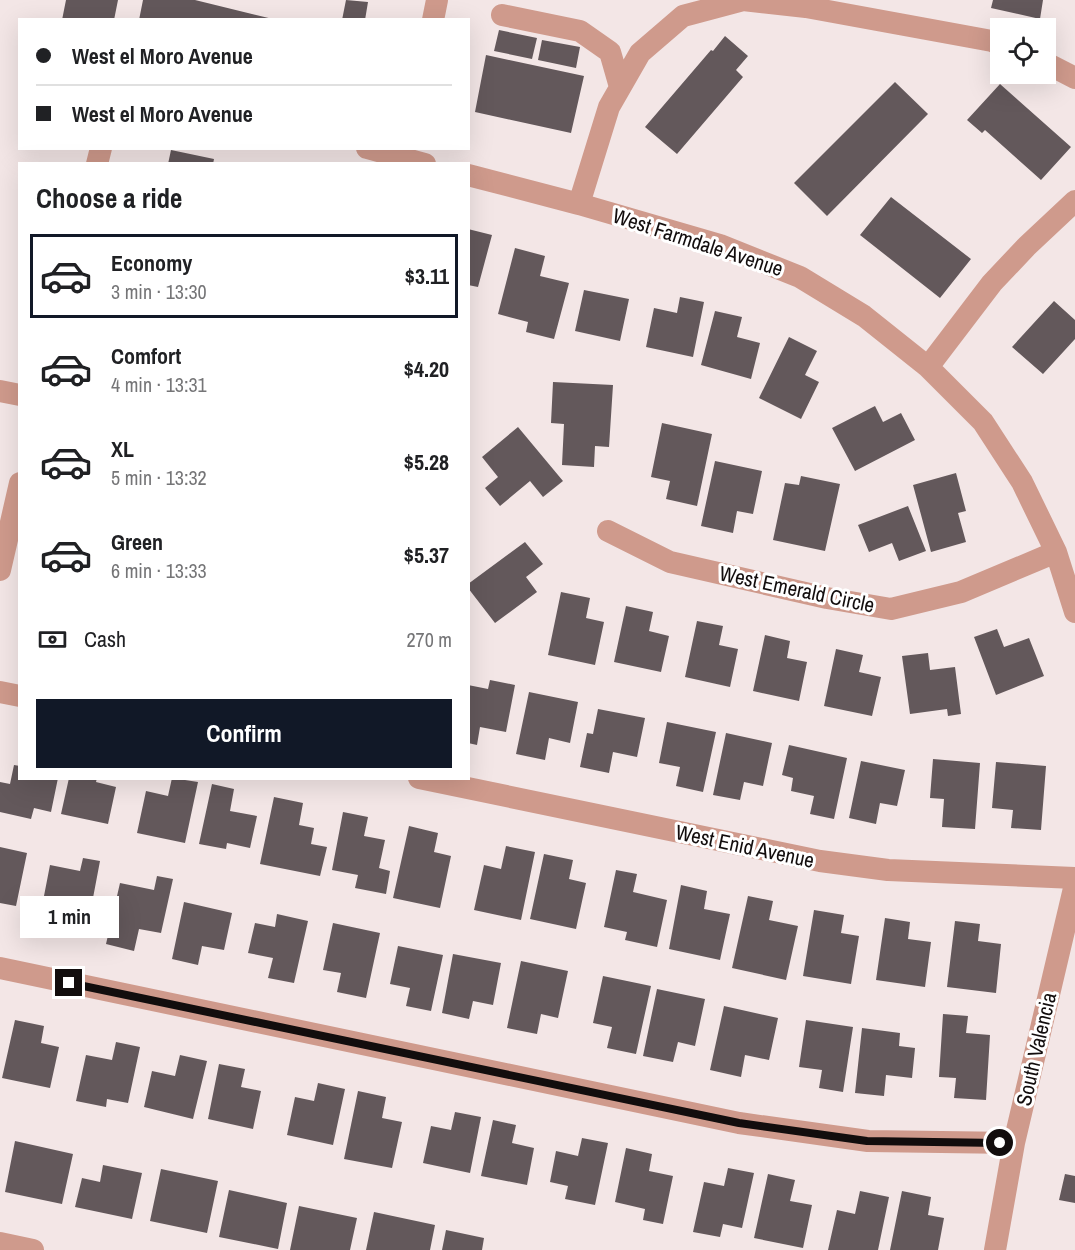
<!DOCTYPE html>
<html lang="en">
<head>
<meta charset="utf-8">
<style>
	:root { --surface:#fff; --page:#f2f2f2; --text:#202124; --muted:#757577; --line:#e0e0e0; --accent:#111827 }
	body { margin:0; font-family:"Archivo Narrow",sans-serif; background:var(--page); color:var(--text); height:100vh; display:flex; flex-direction:column; font-size:22px; white-space:nowrap }
	* { box-sizing:border-box; margin:0 }
	p { font-size:20px; color:var(--muted) }
	.icon { flex:none; width:33px; height:33px; fill:none; stroke:currentColor; stroke-width:2; stroke-linecap:round; stroke-linejoin:round }
	.map { position:relative; flex:1; overflow:hidden }
	.panel { position:absolute; left:18px; top:162px; width:452px; height:618px; display:flex; flex-direction:column; background:var(--surface); border-radius:0px; box-shadow:0 6px 24px #0002 }
	.panel>* { flex:none }
	.top-card { position:absolute; left:18px; top:18px; width:452px; height:132px; border-radius:0px; box-shadow:0 6px 24px #0002; display:grid; align-content:center; height:132px; padding:0 18px; background:var(--surface) }
	.fabs { position:absolute; left:990px; top:18px; display:grid; gap:12px }
	.fabs a { display:grid; place-items:center; width:66px; height:66px; border-radius:0px; background:var(--surface); box-shadow:0 6px 24px #0002; font-size:30px }
	.end { position:absolute; width:27px; height:27px; margin:-14px; border:8px solid #120d0d; background:#fff; box-shadow:0 0 0 3px #fff }
	.from { border-radius:50% }
	.bubble { position:absolute; height:42px; border-radius:0px; background:var(--surface); box-shadow:0 6px 24px #0002; font-size:20px; font-weight:700; line-height:42px; text-align:center }
	.top-card b { display:flex; align-items:center; gap:21px; height:57px; font-size:22px }
	.top-card b+b { border-top:2px solid var(--line) }
	.top-card i { width:15px; height:15px; background:var(--text) }
	ul { padding:0; list-style:none }
	li { display:flex; align-items:center; gap:18px; height:84px; margin:0 12px 9px; padding:0 6px; border:3px solid transparent; border-radius:0px }
	li div { flex:1 }
	li b { display:block; font-size:22px }
	li em { font-style:normal; font-weight:700 }
	li.selected { border-color:var(--accent) }
	li>.icon { width:54px; height:54px; stroke-width:1.5 }
	h2 { padding:0 18px; font-size:27px; line-height:72px }
	.pay { display:flex; align-items:center; gap:15px; height:66px; padding:0 18px; font-size:22px }
	.pay p { margin-inline-start:auto }
	.primary-button { display:flex; gap:12px; margin-top:auto; padding:12px 18px }
	.primary-button a { flex:1; height:69px; border-radius:0px; background:var(--accent); color:#fff; font-size:24px; font-weight:700; line-height:69px; text-align:center }
	.map>svg:first-child { display:block }
</style>
</head>
<body>
<div class="map">
<svg width="1075" height="1250" viewBox="0 0 1075 1250">
	<rect width="100%" height="100%" fill="#f3e6e6"/>
	<path fill="#63585b" d="M66 0H118L114 20H62Z
		M143 0H195L277 20H139Z
		M346 0 368 2 365 20H342Z
		M993 0H1043L1040 19 991 8Z
		M499 30 537 38 532 59 494 51Z
		M725 36 748 56 736 70 743 77 677 154 645 127 711 50 713 51Z
		M542 40 580 47 576 68 538 60Z
		M486 55 584 76 571 133 475 112Z
		M895 82 928 114 827 216 794 183Z
		M1000 84 1071 147 1041 180 985 130 982 133 967 120Z
		M171 150 214 159 213 164H168Z
		M891 197 971 259 940 298 860 235Z
		M468 229 492 235 478 287 468 285Z
		M515 248 545 256 540 276 569 283 554 339 526 332 528 322 498 314Z
		M584 290 629 299 620 341 575 331Z
		M680 297 704 302 693 357 646 347 654 308 677 313Z
		M1054 301 1075 320V339L1043 374 1012 347Z
		M715 311 742 317 737 337 760 343 751 379 701 365Z
		M789 337 817 351 805 375 819 382 801 419 759 398Z
		M553 382 613 385 609 447 595 446 594 467 562 465 564 424 551 423Z
		M875 406 883 422 901 413 915 440 855 471 832 428Z
		M662 423 712 434 697 506 666 499 670 481 651 477Z
		M518 427 563 481 543 497 530 481 500 506 485 488 498 477 482 457Z
		M715 461 762 471 753 514 737 511 733 533 701 526Z
		M956 473 966 511 958 513 966 542 931 552 913 485Z
		M801 476 840 484 825 551 773 540 785 483 799 485Z
		M908 506 926 551 899 561 892 543 869 552 858 525Z
		M525 542 543 564 526 577 537 592 495 623 468 588V584Z
		M561 592 590 598 586 618 604 622 595 665 548 655Z
		M626 606 653 612 649 631 669 636 661 672 614 662Z
		M697 621 723 626 719 645 738 649 730 687 685 677Z
		M997 629 1004 647 1029 638 1044 676 996 695 974 637Z
		M765 635 790 641 787 658 807 662 799 701 753 691Z
		M836 649 863 655 859 672 881 677 872 716 824 706Z
		M928 653 930 670 955 667 961 714 948 716 947 709 910 714 902 656Z
		M490 680 515 685 506 732 480 727 477 745 468 743V685L488 689Z
		M529 692 578 702 570 743 549 738 545 760 516 754Z
		M598 709 645 718 637 757 613 752 609 773 580 767 587 733 593 734Z
		M667 722 716 732 703 792 676 786 680 767 659 763Z
		M726 733 772 743 763 786 744 782 740 800 713 795Z
		M789 745 847 758 834 819 810 814 814 796 791 791 793 778 782 775Z
		M933 759 980 763 975 829 942 827 944 799 930 798Z
		M861 761 905 770 897 806 880 803 876 824 849 818Z
		M996 762 1046 766 1041 830 1011 828 1013 810 992 808Z
		M14 765 20 766V778H58L51 812 34 808 31 819 0 812V782L10 784Z
		M69 778H97L96 782 116 787 108 824 61 814Z
		M172 778 198 782 185 843 137 833 146 791 168 796Z
		M212 784 234 789 230 811 257 816 250 848 227 843 226 849 199 844Z
		M274 797 303 803 299 825 314 828 311 844 327 847 320 876 260 864Z
		M343 812 368 817 364 836 385 840 379 868 390 871 386 894 355 888 358 875 332 870Z
		M409 826 438 833 434 852 451 856 440 908 393 898Z
		M506 846 535 852 521 920 474 910 484 865 501 869Z
		M0 847 27 853 16 906 0 903Z
		M544 854 573 860 569 879 586 883 576 929 530 919Z
		M83 858 100 861 89 919 71 915 67 938 37 932 50 865 80 871Z
		M616 870 637 874 633 892 667 900 657 947 625 940 627 932 604 927Z
		M157 876 173 879 161 933 139 929 134 951 106 944 120 883 154 890Z
		M681 885 707 891 704 909 730 914 720 960 669 949Z
		M748 896 773 901 769 920 798 926 786 980 732 968Z
		M184 902 232 913 224 950 202 946 198 965 172 959Z
		M814 910 844 915 841 933 859 936 851 984 803 976Z
		M277 914 308 921 294 983 268 978 273 958 248 953 255 923 275 927Z
		M885 918 910 922 908 939 931 942 925 987 876 980Z
		M955 921 980 924 978 941 1001 944 996 993 947 987Z
		M333 923 380 933 366 998 337 992 341 973 323 970Z
		M398 946 443 955 431 1011 406 1006 410 988 390 984Z
		M453 954 501 963 493 1005 473 1001 469 1019 442 1013Z
		M521 961 568 971 558 1018 541 1014 537 1034 507 1028Z
		M603 976 651 986 636 1054 607 1048 612 1027 593 1023Z
		M657 989 705 999 695 1046 678 1042 673 1062 643 1056Z
		M724 1006 778 1018 769 1060 745 1055 741 1077 710 1070Z
		M943 1014 968 1016 966 1033 990 1035 986 1100 954 1098 956 1078 939 1077Z
		M15 1020 44 1026 41 1043 59 1047 50 1088 2 1078Z
		M806 1020 853 1027 843 1092 819 1088 822 1070 799 1067Z
		M862 1028 900 1033 899 1046 915 1048 912 1078 886 1075 884 1096 855 1093Z
		M116 1042 140 1047 128 1103 107 1099 106 1107 76 1101 86 1055 112 1060Z
		M180 1055 207 1061 193 1119 144 1107 152 1071 175 1076Z
		M219 1064 245 1069 241 1087 261 1091 253 1129 208 1119Z
		M318 1083 345 1089 333 1145 287 1135 295 1097 314 1101Z
		M358 1091 386 1097 382 1118 402 1122 392 1168 344 1159Z
		M455 1112 481 1117 470 1173 423 1163 431 1126 451 1130Z
		M493 1120 516 1125 512 1143 534 1148 527 1185 481 1176Z
		M582 1138 608 1143 595 1205 565 1199 568 1186 550 1182 556 1151 578 1156Z
		M15 1141 73 1154 62 1204 5 1192Z
		M626 1148 652 1154 649 1171 673 1176 663 1224 643 1220 645 1209 615 1202Z
		M103 1165 142 1173 132 1219 75 1207 82 1178 100 1182Z
		M728 1168 754 1173 742 1228 723 1224 720 1237 693 1232 704 1182 724 1186Z
		M161 1169 218 1181 207 1233 150 1221Z
		M768 1174 795 1180 790 1201 812 1205 803 1248 754 1238Z
		M1065 1174 1075 1176V1203L1059 1200Z
		M229 1190 287 1203 278 1249 219 1237Z
		M860 1191 889 1197 878 1250H828L837 1210 855 1214Z
		M902 1191 931 1197 928 1215 944 1218 938 1250H890Z
		M299 1206 357 1218 350 1250H290Z
		M374 1212 435 1225 430 1250H366Z
		M446 1230 484 1238 482 1250H442Z"/>
	<g fill="none" stroke-linecap="round" stroke-linejoin="round">
		<path stroke="#cf9a8c" stroke-width="22" d="M502 15 580 31 610 52 620 87
			M433 20 437 0
			M1046 63 1075 78
			M367 148 425 164
			M97 164 101 148
			M468 175 579 204 720 245 800 277 864 316 928 367 983 422 1022 482 1056 552 1075 612
			M579 204 609 107 640 53 683 16 743 0 806 7 992 41 1000 45
			M928 367 992 283 1027 246 1075 201
			M0 391 20 395
			M608 531 670 562 827 598 891 609 961 592 1056 552
			M0 570 20 483
			M0 692 20 696
			M419 778 820 861 888 870 1075 878
			M0 968 739 1123 868 1141 1014 1143
			M0 1243 33 1250
			M995 1250 1014 1143 1075 884"/>
	</g>
	<g fill="none" stroke-linecap="round" stroke-linejoin="round">
		<path stroke="#120d0d" stroke-width="8" d="M69 983 739 1123 867 1141 1000 1143"/>
	</g>
	<g text-anchor="middle" dominant-baseline="central" stroke-width="6" stroke-linejoin="round" paint-order="stroke">
		<g font-size="21" fill="#120d0d" stroke="#fff">
			<text transform="translate(698 242) rotate(18)">West Farmdale Avenue</text>
			<text transform="translate(797 589) rotate(12)">West Emerald Circle</text>
			<text transform="translate(745 846) rotate(12)">West Enid Avenue</text>
			<text transform="translate(1036 1049) rotate(-77)">South Valencia</text>
		</g>
	</g>
</svg>
<div class="fabs">
<a><svg class="icon" aria-label="locate" viewBox="0 0 24 24"><circle cx="12" cy="12" r="6"/><path d="M12 2v4M12 18v4M2 12h4M18 12h4"/></svg></a>
</div>
<i class="end from" style="left:1000px;top:1143px"></i>
<i class="end" style="left:69px;top:983px"></i>
<div class="bubble" style="left:20px;top:896px;width:99px">1 min</div>
<div class="top-card">
<b><i class="from"></i>West el Moro Avenue</b>
<b><i></i>West el Moro Avenue</b>
</div>
<section class="panel">
<h2>Choose a ride</h2>
<ul>
<li class="selected"><svg class="icon" aria-label="car" viewBox="0 0 24 24"><path d="M5 17H2v-5l4-1 3-4h7l3 4 3 1v5h-3M9 17h6M6 11h13"/><circle cx="7" cy="17" r="2"/><circle cx="17" cy="17" r="2"/></svg><div><b>Economy</b><p>3 min · 13:30</p></div><em>$3.11</em></li>
<li><svg class="icon" aria-label="car" viewBox="0 0 24 24"><path d="M5 17H2v-5l4-1 3-4h7l3 4 3 1v5h-3M9 17h6M6 11h13"/><circle cx="7" cy="17" r="2"/><circle cx="17" cy="17" r="2"/></svg><div><b>Comfort</b><p>4 min · 13:31</p></div><em>$4.20</em></li>
<li><svg class="icon" aria-label="car" viewBox="0 0 24 24"><path d="M5 17H2v-5l4-1 3-4h7l3 4 3 1v5h-3M9 17h6M6 11h13"/><circle cx="7" cy="17" r="2"/><circle cx="17" cy="17" r="2"/></svg><div><b>XL</b><p>5 min · 13:32</p></div><em>$5.28</em></li>
<li><svg class="icon" aria-label="car" viewBox="0 0 24 24"><path d="M5 17H2v-5l4-1 3-4h7l3 4 3 1v5h-3M9 17h6M6 11h13"/><circle cx="7" cy="17" r="2"/><circle cx="17" cy="17" r="2"/></svg><div><b>Green</b><p>6 min · 13:33</p></div><em>$5.37</em></li>
</ul>
<div class="pay"><svg class="icon" aria-label="cash" viewBox="0 0 24 24"><path d="M3 7h18v10H3z"/><circle cx="12" cy="12" r="2"/></svg>Cash<p>270 m</p></div>
<div class="primary-button"><a>Confirm</a></div>
</section>
</div>
</body>
</html>
